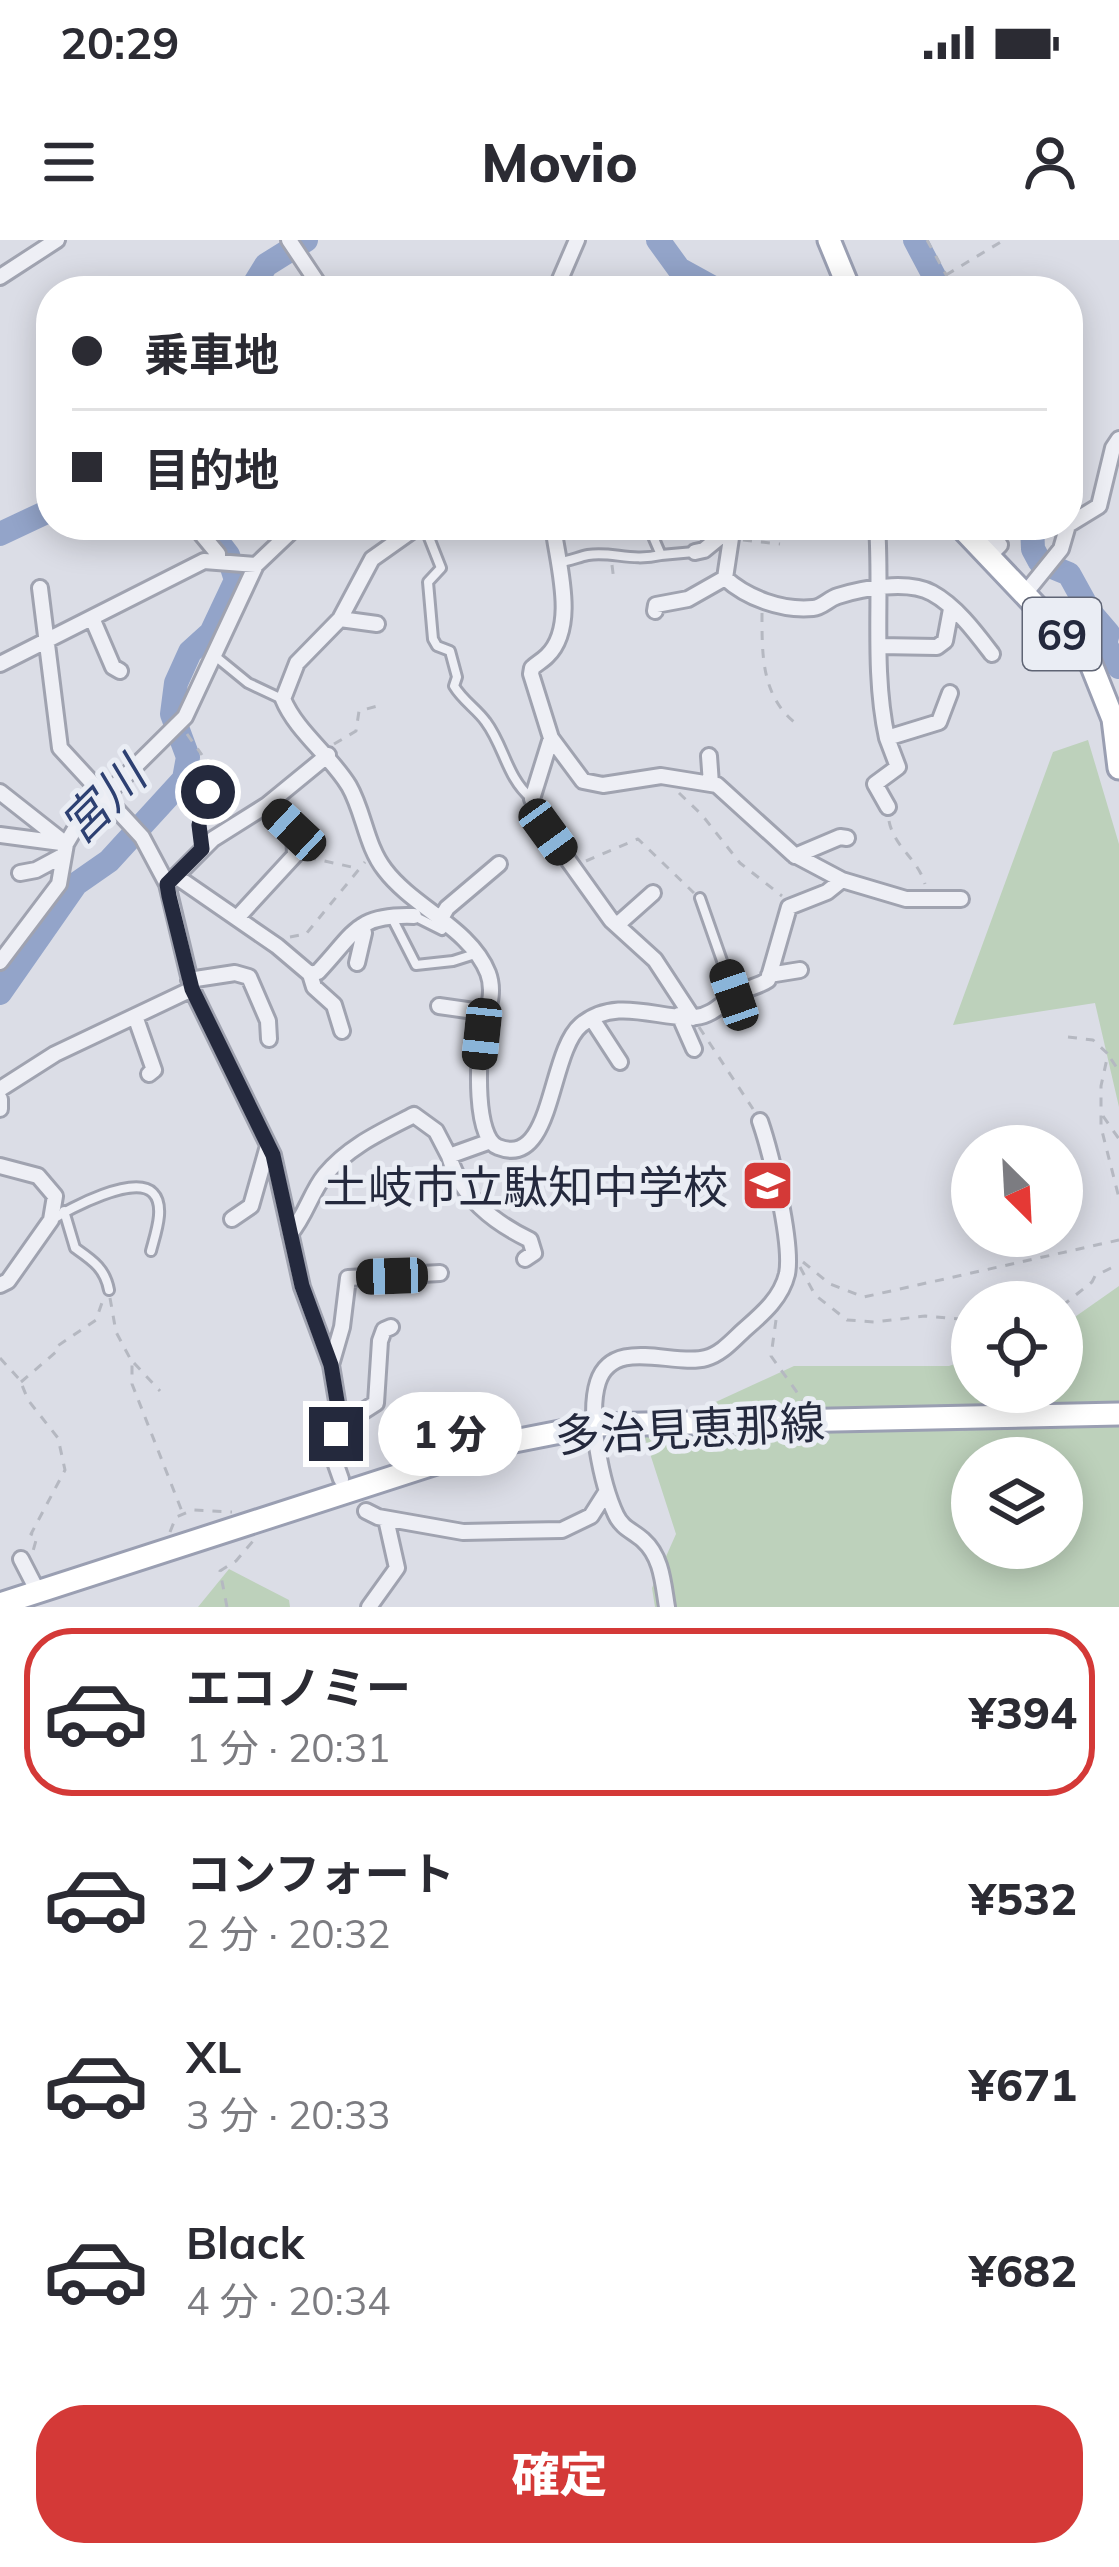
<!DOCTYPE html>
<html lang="ja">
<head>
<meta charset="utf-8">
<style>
	:root { --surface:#fff; --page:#f7f7f7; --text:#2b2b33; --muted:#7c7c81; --line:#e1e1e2; --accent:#d43937 }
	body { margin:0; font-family:Mulish,"Noto Sans JP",sans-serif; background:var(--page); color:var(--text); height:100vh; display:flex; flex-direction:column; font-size:45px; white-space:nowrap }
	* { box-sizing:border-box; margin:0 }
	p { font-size:39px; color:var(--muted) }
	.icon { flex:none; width:66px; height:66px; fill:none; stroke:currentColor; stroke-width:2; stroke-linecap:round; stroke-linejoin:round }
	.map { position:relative; height:1367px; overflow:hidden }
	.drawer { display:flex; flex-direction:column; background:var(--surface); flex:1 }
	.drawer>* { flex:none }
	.banner { position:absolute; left:36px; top:36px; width:1047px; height:264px; border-radius:48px; box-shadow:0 6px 30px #0003; display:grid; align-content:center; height:264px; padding:0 36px; background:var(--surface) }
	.needle { width:78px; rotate:156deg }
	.tools { position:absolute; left:951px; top:885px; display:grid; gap:24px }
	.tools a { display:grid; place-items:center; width:132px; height:132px; border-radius:50%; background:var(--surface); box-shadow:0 6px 30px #0003; font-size:60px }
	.end { position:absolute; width:54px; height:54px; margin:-27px; border:15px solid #24293d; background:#fff; box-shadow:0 0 0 6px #fff }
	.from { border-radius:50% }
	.bubble { position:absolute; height:84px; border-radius:42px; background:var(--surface); box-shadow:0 6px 30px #0003; font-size:39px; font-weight:800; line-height:84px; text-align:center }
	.car { position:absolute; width:36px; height:72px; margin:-36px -18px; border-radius:15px; box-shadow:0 0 9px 3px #0007; background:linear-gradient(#222 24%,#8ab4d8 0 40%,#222 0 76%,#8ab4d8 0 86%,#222 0) }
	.banner b { display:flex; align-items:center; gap:42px; height:114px; font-size:45px }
	.banner b+b { border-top:3px solid var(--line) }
	.banner i { width:30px; height:30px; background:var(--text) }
	ul { padding:21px 0 0; list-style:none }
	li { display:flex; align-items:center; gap:36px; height:168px; margin:0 24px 18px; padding:0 12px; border:6px solid transparent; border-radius:48px }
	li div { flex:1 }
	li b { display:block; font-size:45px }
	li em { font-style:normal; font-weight:800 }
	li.active { border-color:var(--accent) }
	li>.icon { width:108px; height:108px; stroke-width:1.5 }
	.action { display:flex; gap:24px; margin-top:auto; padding:24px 36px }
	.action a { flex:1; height:138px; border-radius:48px; background:var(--accent); color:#fff; font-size:48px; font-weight:800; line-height:138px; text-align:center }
	.status { display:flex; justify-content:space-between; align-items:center; height:84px; padding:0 60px; background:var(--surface); direction:ltr }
	.status svg { height:33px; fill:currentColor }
	header { display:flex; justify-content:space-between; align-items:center; height:156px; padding:0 36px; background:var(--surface); font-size:54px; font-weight:800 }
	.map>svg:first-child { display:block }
</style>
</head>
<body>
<div class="status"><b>20:29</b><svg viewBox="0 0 49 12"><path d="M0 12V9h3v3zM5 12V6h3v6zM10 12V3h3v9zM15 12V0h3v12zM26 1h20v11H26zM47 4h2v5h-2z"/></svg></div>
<header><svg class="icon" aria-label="menu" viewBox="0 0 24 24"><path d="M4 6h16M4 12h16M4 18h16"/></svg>Movio<svg class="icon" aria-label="person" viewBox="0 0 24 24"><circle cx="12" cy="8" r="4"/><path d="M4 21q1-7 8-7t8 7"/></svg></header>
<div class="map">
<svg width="1119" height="1367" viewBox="0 0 1119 1367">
	<rect width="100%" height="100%" fill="#dbdde6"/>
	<path fill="#bdd1bb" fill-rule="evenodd" d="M1088 500 1119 604V867L1095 763 953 785 1053 512Z
		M1119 1046V1367H655L652 1348 676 1294 644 1195 794 1126H949L972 1118V1152H1062V1086ZM972 1218H1062V1308H972Z
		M229 1329 289 1360 290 1367H198Z"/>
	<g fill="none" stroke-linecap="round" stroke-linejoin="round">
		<path stroke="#93a4c9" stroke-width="24" d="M658 0 679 29 719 51
			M915 0 942 51
			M250 51 266 25 306 0
			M1032 285 1033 309 1040 322 1069 334 1090 372 1108 393 1105 404 1119 427
			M0 294 51 270
			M0 753 76 644 109 621 184 539 188 517 172 474 176 443 190 412 211 393 236 340 228 315 205 285"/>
		<defs>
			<path id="lane" d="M424 285 441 328 428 342 433 399 437 406 450 411 457 437 454 446C463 461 477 469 486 482 504 506 507 538 531 558
				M648 285 661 315 694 312
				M557 322C570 322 577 317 588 315 612 311 631 322 661 315
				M215 416 248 443 282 459
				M202 606 199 585 209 526
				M700 658 734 755
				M391 676 416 725 453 721 475 714
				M414 676 442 690 446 686
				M64 971 75 1008C92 1020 105 1028 109 1050
				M52 980C70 968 135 934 153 953 166 966 155 995 151 1011"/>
			<path id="street" d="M289 0 323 51
				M0 37 57 0
				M454 51 463 47 492 51
				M555 51 577 0
				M194 285 218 314V322
				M420 285 372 319 340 379 297 423 283 459C296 491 331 516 349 546 364 572 366 606 385 630 413 667 471 689 488 733 496 754 486 774 482 795 478 818 474 898 498 907 554 929 548 813 581 785 617 755 661 781 696 777 713 775 722 763 735 755 745 748 758 747 768 740L789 667 827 652 842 640
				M501 285H506
				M553 285C557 322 578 386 547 416 542 421 536 424 532 428L531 434 551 498 583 541 603 545 661 536 717 545 793 614 842 640 906 659H961
				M877 285C882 355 872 429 887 498L939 482 950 453
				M983 285 1000 305 987 318
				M1068 285 1099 266 1113 208 1119 199
				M695 312 704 310 731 288
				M725 338C747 358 782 371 813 368 823 367 828 359 838 356 863 348 908 340 932 353 956 366 976 393 992 414
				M40 348 60 508 142 597 167 644 192 749 273 915 302 1047 331 1125 338 1167 334 1219 341 1239
				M1023 356 1061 309 1068 285
				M655 371 656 365 688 359 725 338 733 285
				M92 378 113 427 120 431
				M340 379 377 384
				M879 406 937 407 945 401 951 369
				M0 424 204 321 256 325
				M551 498 532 559 548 592 611 680 655 720 693 778
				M887 498 898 527 875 544 888 567
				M709 516 711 544
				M0 552 66 604
				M0 595 61 603
				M795 616 840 597 847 598
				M20 633 36 630 64 615
				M177 637 277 706 310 734 314 747 334 765 342 791
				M171 641 213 599 267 565 328 515
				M237 678 295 615 294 590 267 565
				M440 680 447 668 499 624
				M617 685 653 653
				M0 722 59 644 66 604 79 582 185 477 256 325 298 285
				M357 723 364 693 362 686
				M310 734 318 732C355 693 356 674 414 676
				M769 735 800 730
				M189 740 235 733 249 737 268 781 269 799
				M439 766 488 773
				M679 775 694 809
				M135 776 154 830 149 834
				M592 779 620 822
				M0 849 55 814 192 749
				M0 859V869
				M449 916C461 957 493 982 530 1000L534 1013 525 1019
				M0 926 38 936 55 956 51 980 8 1041 0 1045
				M232 979 251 966 268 906
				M290 994C306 975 311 952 325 935 349 906 381 892 414 875L436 891 449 916 488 902
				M331 1125 342 1087 348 1038 440 1033
				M338 1170 362 1172 376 1163 380 1101 384 1090 391 1087
				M366 1271 378 1277 463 1292 562 1290 591 1276 605 1254
				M21 1319 38 1352
				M369 1367 397 1328 386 1279
				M667 1367C663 1343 662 1317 643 1300 633 1291 622 1288 616 1275 602 1245 587 1176 598 1142 613 1096 674 1127 706 1118 721 1114 732 1101 743 1091 761 1075 781 1059 787 1034 793 1004 771 913 760 881"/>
			<path id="primary" d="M829 0 850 51
				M959 285 1091 424 1113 479 1119 528
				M0 1364 489 1206 596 1185 1119 1174"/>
		</defs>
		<use href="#lane" stroke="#a0a3b0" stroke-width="14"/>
		<use href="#street" stroke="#a0a3b0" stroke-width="20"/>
		<use href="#primary" stroke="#9a9fb2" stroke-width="27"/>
		<path stroke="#b5b8c1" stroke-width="3" stroke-dasharray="9 9" stroke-linecap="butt" d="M927 0 955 51
			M946 35 1004 0
			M743 300 780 304
			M612 325 614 341
			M762 373C762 413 761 454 794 482
			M187 494 202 515
			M334 504 356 491 359 471 381 465
			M679 553 702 575 740 623 782 656
			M889 581C894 607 918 619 925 644
			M307 617 356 628
			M586 621 638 599 694 653
			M290 697 306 694 365 622
			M699 787 753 869
			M1068 797 1093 800 1108 814 1101 846V887L1119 958
			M1111 819 1119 831
			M1103 876 1119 899
			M803 1022 830 1044 864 1057 1119 1000
			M800 1027 815 1055 847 1080 875 1082 925 1076 972 1080
			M110 1058 116 1092 132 1122V1144L183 1274
			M1062 1066 1092 1042 1095 1036 1119 1024
			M776 1080 771 1116 804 1162
			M0 1118 20 1140 28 1160 58 1198 65 1230 31 1294 37 1297 33 1311
			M134 1123 160 1151
			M21 1142 56 1112V1107L96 1080 104 1057
			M170 1292 176 1277 193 1270 232 1272
			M227 1367 220 1331 236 1321 253 1301"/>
		<use href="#lane" stroke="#eeeff5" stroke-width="8"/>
		<use href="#street" stroke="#eeeff5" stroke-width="14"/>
		<use href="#primary" stroke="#fff" stroke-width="21"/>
	</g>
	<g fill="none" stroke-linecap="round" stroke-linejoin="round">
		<path stroke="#24293d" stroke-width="15" d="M208 552 199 585 202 609 167 644 169 656 192 749 273 915 302 1046 331 1125 338 1167 336 1194"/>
	</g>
	<defs>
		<symbol id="school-square" viewBox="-11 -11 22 22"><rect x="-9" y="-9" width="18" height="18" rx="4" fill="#d43937" stroke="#eaedf4"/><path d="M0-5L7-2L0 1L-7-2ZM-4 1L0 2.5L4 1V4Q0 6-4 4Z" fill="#fff"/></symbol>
	</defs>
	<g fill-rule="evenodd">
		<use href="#school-square" x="738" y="916" width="59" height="59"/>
	</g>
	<g text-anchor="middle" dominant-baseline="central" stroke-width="10" stroke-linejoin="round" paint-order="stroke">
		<rect fill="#eaedf4" stroke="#5f6474" stroke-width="3" x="1023" y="358" width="78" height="72" rx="9"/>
		<g font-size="42" font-weight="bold" fill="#24293d">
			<text x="1062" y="394">69</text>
		</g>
		<g font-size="45" fill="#24293d" stroke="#eaedf4" text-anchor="end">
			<text x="728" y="946">土岐市立駄知中学校</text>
		</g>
		<g font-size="45" fill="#24293d" stroke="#eaedf4">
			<text transform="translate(690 1188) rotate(-3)">多治見恵那線</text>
		</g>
		<g font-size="48" font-style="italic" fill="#2d4072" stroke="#eaedf4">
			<text transform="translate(102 560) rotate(-45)">宮川</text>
		</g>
	</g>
</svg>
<div class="tools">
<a><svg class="needle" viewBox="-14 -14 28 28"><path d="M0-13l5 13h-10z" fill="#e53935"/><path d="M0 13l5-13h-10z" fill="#7c7c81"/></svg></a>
<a><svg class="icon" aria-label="locate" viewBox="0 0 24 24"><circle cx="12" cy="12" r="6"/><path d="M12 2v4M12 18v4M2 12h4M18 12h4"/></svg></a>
<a><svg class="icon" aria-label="layers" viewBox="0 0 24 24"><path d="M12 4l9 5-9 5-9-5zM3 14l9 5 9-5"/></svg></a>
</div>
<i class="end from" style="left:208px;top:552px"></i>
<i class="end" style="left:336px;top:1194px"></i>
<div class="bubble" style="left:378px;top:1152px;width:144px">1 分</div>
<i class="car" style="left:294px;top:590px;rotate:313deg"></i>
<i class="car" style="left:548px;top:592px;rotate:144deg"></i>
<i class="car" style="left:734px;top:755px;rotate:341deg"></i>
<i class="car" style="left:482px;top:794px;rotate:186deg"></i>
<i class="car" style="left:392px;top:1036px;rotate:268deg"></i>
<div class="banner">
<b><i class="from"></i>乗車地</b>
<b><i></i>目的地</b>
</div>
</div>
<section class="drawer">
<ul>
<li class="active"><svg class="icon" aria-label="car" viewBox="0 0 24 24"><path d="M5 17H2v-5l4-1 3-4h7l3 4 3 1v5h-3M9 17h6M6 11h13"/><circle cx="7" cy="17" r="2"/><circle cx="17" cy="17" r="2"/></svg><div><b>エコノミー</b><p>1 分 · 20:31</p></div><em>¥394</em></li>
<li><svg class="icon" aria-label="car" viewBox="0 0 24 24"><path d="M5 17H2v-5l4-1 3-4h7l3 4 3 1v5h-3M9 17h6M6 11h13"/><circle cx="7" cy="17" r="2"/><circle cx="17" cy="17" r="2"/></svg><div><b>コンフォート</b><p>2 分 · 20:32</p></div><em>¥532</em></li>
<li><svg class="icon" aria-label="car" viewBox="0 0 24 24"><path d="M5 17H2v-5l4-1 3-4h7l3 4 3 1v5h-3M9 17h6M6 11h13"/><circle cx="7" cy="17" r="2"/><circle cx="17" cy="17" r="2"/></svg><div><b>XL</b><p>3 分 · 20:33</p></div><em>¥671</em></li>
<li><svg class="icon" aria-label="car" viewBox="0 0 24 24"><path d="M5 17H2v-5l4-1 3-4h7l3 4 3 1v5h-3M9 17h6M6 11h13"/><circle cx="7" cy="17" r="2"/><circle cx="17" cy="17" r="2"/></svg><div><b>Black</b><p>4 分 · 20:34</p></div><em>¥682</em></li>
</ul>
<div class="action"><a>確定</a></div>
</section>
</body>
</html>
